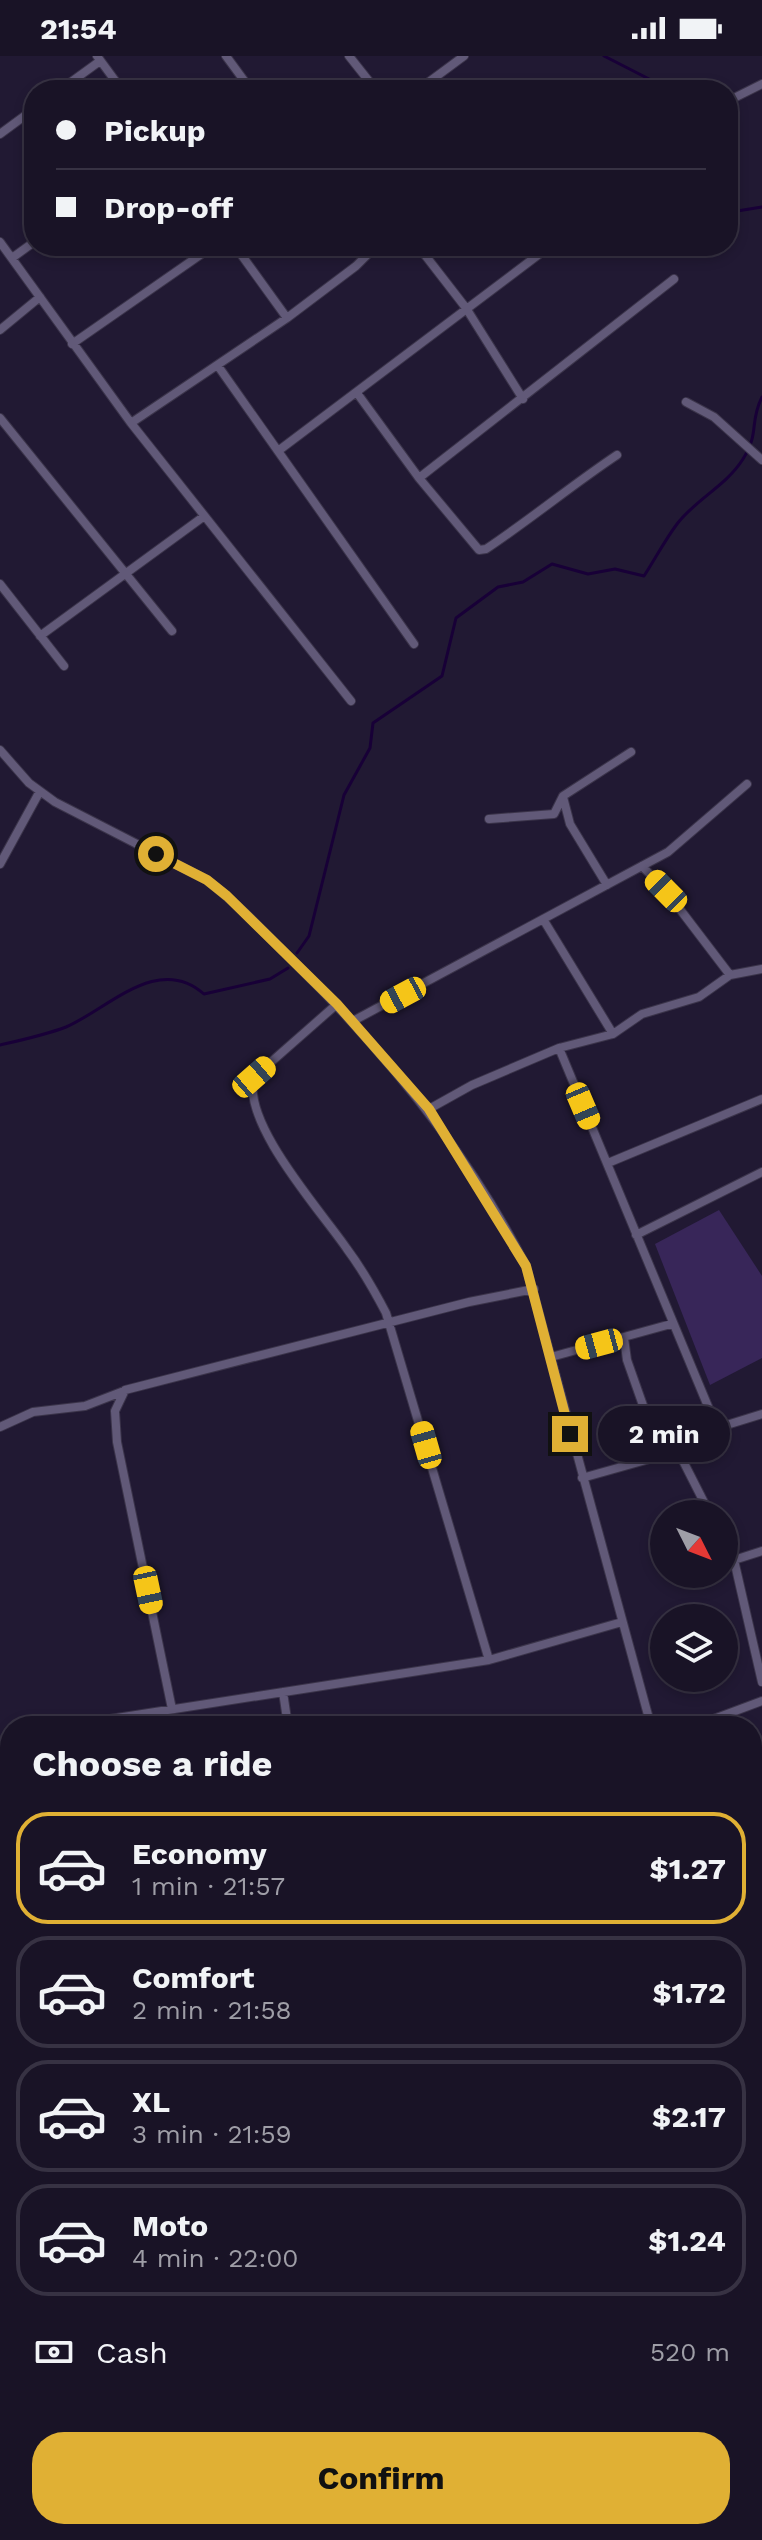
<!DOCTYPE html>
<html lang="en">
<head>
<meta charset="utf-8">
<style>
	:root { --surface:#191326; --page:#221c2e; --text:#f1f3f6; --muted:#9f9ea7; --line:#373243; --accent:#e0b034 }
	body { margin:0; font-family:"Work Sans",sans-serif; background:var(--page); color:var(--text); height:100vh; display:flex; flex-direction:column; font-size:30px; white-space:nowrap }
	* { box-sizing:border-box; margin:0 }
	p { font-size:26px; color:var(--muted) }
	.icon { flex:none; width:44px; height:44px; fill:none; stroke:currentColor; stroke-width:2; stroke-linecap:round; stroke-linejoin:round }
	.map { position:relative; flex:1; overflow:hidden }
	.drawer { position:absolute; left:0px; top:1660px; width:762px; height:824px; display:flex; flex-direction:column; background:var(--surface); border-radius:32px 32px 0 0; box-shadow:0 4px 12px #0003,0 0 0 2px var(--line) }
	.drawer>* { flex:none }
	.banner { position:absolute; left:24px; top:24px; width:714px; height:176px; border-radius:32px; box-shadow:0 4px 12px #0003,0 0 0 2px var(--line); display:grid; align-content:center; height:176px; padding:0 32px; background:var(--surface) }
	.needle { width:52px; rotate:132deg }
	.controls { position:absolute; left:650px; top:1444px; display:grid; gap:16px }
	.controls a { display:grid; place-items:center; width:88px; height:88px; border-radius:50%; background:var(--surface); box-shadow:0 4px 12px #0003,0 0 0 2px var(--line); font-size:40px }
	.end { position:absolute; width:36px; height:36px; margin:-18px; border:10px solid #e0b034; background:#111; box-shadow:0 0 0 4px #111 }
	.from { border-radius:50% }
	.bubble { position:absolute; height:56px; border-radius:28px; background:var(--surface); box-shadow:0 4px 12px #0003,0 0 0 2px var(--line); font-size:26px; font-weight:700; line-height:56px; text-align:center }
	.car { position:absolute; width:24px; height:48px; margin:-24px -12px; border-radius:10px; box-shadow:0 0 6px 2px #0007; background:linear-gradient(#f5c518 24%,#345 0 40%,#f5c518 0 76%,#345 0 86%,#f5c518 0) }
	.banner b { display:flex; align-items:center; gap:28px; height:76px; font-size:30px }
	.banner b+b { border-top:2px solid var(--line) }
	.banner i { width:20px; height:20px; background:var(--text) }
	ul { padding:0; list-style:none }
	li { display:flex; align-items:center; gap:24px; height:112px; margin:0 16px 12px; padding:0 16px; border:4px solid var(--line); border-radius:32px }
	li div { flex:1 }
	li b { display:block; font-size:30px }
	li em { font-style:normal; font-weight:700 }
	li.active { border-color:var(--accent) }
	li>.icon { width:72px; height:72px; stroke-width:1.5 }
	h2 { padding:0 32px; font-size:36px; line-height:96px }
	.pay { display:flex; align-items:center; gap:20px; height:88px; padding:0 32px; font-size:30px }
	.pay p { margin-inline-start:auto }
	.action { display:flex; gap:16px; margin-top:auto; padding:16px 32px }
	.action a { flex:1; height:92px; border-radius:32px; background:var(--accent); color:#111; font-size:32px; font-weight:700; line-height:92px; text-align:center }
	.status { display:flex; justify-content:space-between; align-items:center; height:56px; padding:0 40px; background:var(--surface); direction:ltr }
	.status svg { height:22px; fill:currentColor }
	.map>svg:first-child { display:block }
</style>
</head>
<body>
<div class="status"><b>21:54</b><svg viewBox="0 0 49 12"><path d="M0 12V9h3v3zM5 12V6h3v6zM10 12V3h3v9zM15 12V0h3v12zM26 1h20v11H26zM47 4h2v5h-2z"/></svg></div>
<div class="map">
<svg width="762" height="2484" viewBox="0 0 762 2484">
	<rect width="100%" height="100%" fill="#211933"/>
	<path fill="#382659" d="M719 1154 762 1220V1302L710 1329 655 1188Z"/>
	<g fill="none" stroke-linecap="round" stroke-linejoin="round">
		<path stroke="#180037" stroke-width="3" d="M604 0 651 24 659 34
			M728 153 731 156 762 151
			M297 897 309 880 344 739 370 692 373 667 442 620 456 562 498 531 523 526 552 508 588 518 615 513 644 520C655 503 665 484 677 468 696 443 726 430 743 403 760 376 749 367 762 341
			M0 989C22 984 45 979 66 971 108 953 158 897 204 938L270 923 288 912"/>
		<defs>
			<path id="street" d="M97 0 122 34
				M226 0 251 34
				M349 0 376 34
				M60 34 100 5
				M418 34 464 0
				M728 45 762 28
				M0 78 34 53
				M0 186 131 367 351 645
				M235 190 287 262
				M418 190 466 252 523 343
				M12 202 34 186
				M0 274 40 241
				M72 288 213 190
				M218 310 414 588
				M357 337 419 422 479 494 486 493C531 463 572 429 617 399
				M686 346 714 361 762 404
				M0 362 172 575
				M131 367 287 262 356 210 376 190
				M278 395 550 190
				M419 422 674 223
				M0 528 64 610
				M40 580 203 461
				M0 694 29 727 55 746 207 824C239 849 267 879 295 907 386 997 468 1096 526 1210L651 1670
				M563 741 570 768 607 829
				M489 763 554 758 563 740 631 696
				M0 808 40 735
				M642 810 666 835 730 919
				M543 863 613 978
				M337 948 254 1021C241 1067 322 1156 347 1193 362 1213 374 1234 386 1257L489 1604
				M353 965 668 796 747 728
				M559 992 717 1372
				M429 1053 472 1029 559 992 613 978 642 958 699 941 730 919 762 913
				M608 1107 762 1043
				M636 1179 762 1116
				M624 1282 627 1304 645 1355 664 1384 678 1395 710 1458
				M551 1301 671 1268
				M0 1371 33 1356 85 1350 124 1335
				M582 1422 678 1395 717 1372 762 1358
				M724 1485 734 1504 762 1626
				M734 1504 762 1495
				M283 1636 288 1670
				M172 1653 117 1386 115 1355 125 1334 469 1246 534 1233
				M91 1666 489 1604 622 1566
				M695 1670 762 1645
				M752 1859 762 1856
				M752 2032 762 2068
				M752 2098H762
				M752 2199 762 2198
				M223 2474 224 2484
				M326 2474 327 2484
				M431 2474 432 2484
				M553 2474 554 2484
				M674 2474 675 2484"/>
		</defs>
		<use href="#street" stroke="#3b344a" stroke-width="10"/>
		<use href="#street" stroke="#615978" stroke-width="8"/>
	</g>
	<g fill="none" stroke-linecap="round" stroke-linejoin="round">
		<path stroke="#e0b034" stroke-width="10" d="M156 798 207 824 227 840 337 948 429 1053 526 1210 570 1378"/>
	</g>
</svg>
<div class="controls">
<a><svg class="needle" viewBox="-14 -14 28 28"><path d="M0-13l5 13h-10z" fill="#e53935"/><path d="M0 13l5-13h-10z" fill="#9f9ea7"/></svg></a>
<a><svg class="icon" aria-label="layers" viewBox="0 0 24 24"><path d="M12 4l9 5-9 5-9-5zM3 14l9 5 9-5"/></svg></a>
</div>
<i class="end from" style="left:156px;top:798px"></i>
<i class="end" style="left:570px;top:1378px"></i>
<div class="bubble" style="left:598px;top:1350px;width:132px">2 min</div>
<i class="car" style="left:666px;top:835px;rotate:315deg"></i>
<i class="car" style="left:403px;top:939px;rotate:242deg"></i>
<i class="car" style="left:254px;top:1021px;rotate:49deg"></i>
<i class="car" style="left:583px;top:1050px;rotate:157deg"></i>
<i class="car" style="left:599px;top:1288px;rotate:255deg"></i>
<i class="car" style="left:426px;top:1389px;rotate:344deg"></i>
<i class="car" style="left:148px;top:1534px;rotate:168deg"></i>
<div class="banner">
<b><i class="from"></i>Pickup</b>
<b><i></i>Drop-off</b>
</div>
<section class="drawer">
<h2>Choose a ride</h2>
<ul>
<li class="active"><svg class="icon" aria-label="car" viewBox="0 0 24 24"><path d="M5 17H2v-5l4-1 3-4h7l3 4 3 1v5h-3M9 17h6M6 11h13"/><circle cx="7" cy="17" r="2"/><circle cx="17" cy="17" r="2"/></svg><div><b>Economy</b><p>1 min · 21:57</p></div><em>$1.27</em></li>
<li><svg class="icon" aria-label="car" viewBox="0 0 24 24"><path d="M5 17H2v-5l4-1 3-4h7l3 4 3 1v5h-3M9 17h6M6 11h13"/><circle cx="7" cy="17" r="2"/><circle cx="17" cy="17" r="2"/></svg><div><b>Comfort</b><p>2 min · 21:58</p></div><em>$1.72</em></li>
<li><svg class="icon" aria-label="car" viewBox="0 0 24 24"><path d="M5 17H2v-5l4-1 3-4h7l3 4 3 1v5h-3M9 17h6M6 11h13"/><circle cx="7" cy="17" r="2"/><circle cx="17" cy="17" r="2"/></svg><div><b>XL</b><p>3 min · 21:59</p></div><em>$2.17</em></li>
<li><svg class="icon" aria-label="car" viewBox="0 0 24 24"><path d="M5 17H2v-5l4-1 3-4h7l3 4 3 1v5h-3M9 17h6M6 11h13"/><circle cx="7" cy="17" r="2"/><circle cx="17" cy="17" r="2"/></svg><div><b>Moto</b><p>4 min · 22:00</p></div><em>$1.24</em></li>
</ul>
<div class="pay"><svg class="icon" aria-label="cash" viewBox="0 0 24 24"><path d="M3 7h18v10H3z"/><circle cx="12" cy="12" r="2"/></svg>Cash<p>520 m</p></div>
<div class="action"><a>Confirm</a></div>
</section>
</div>
</body>
</html>
